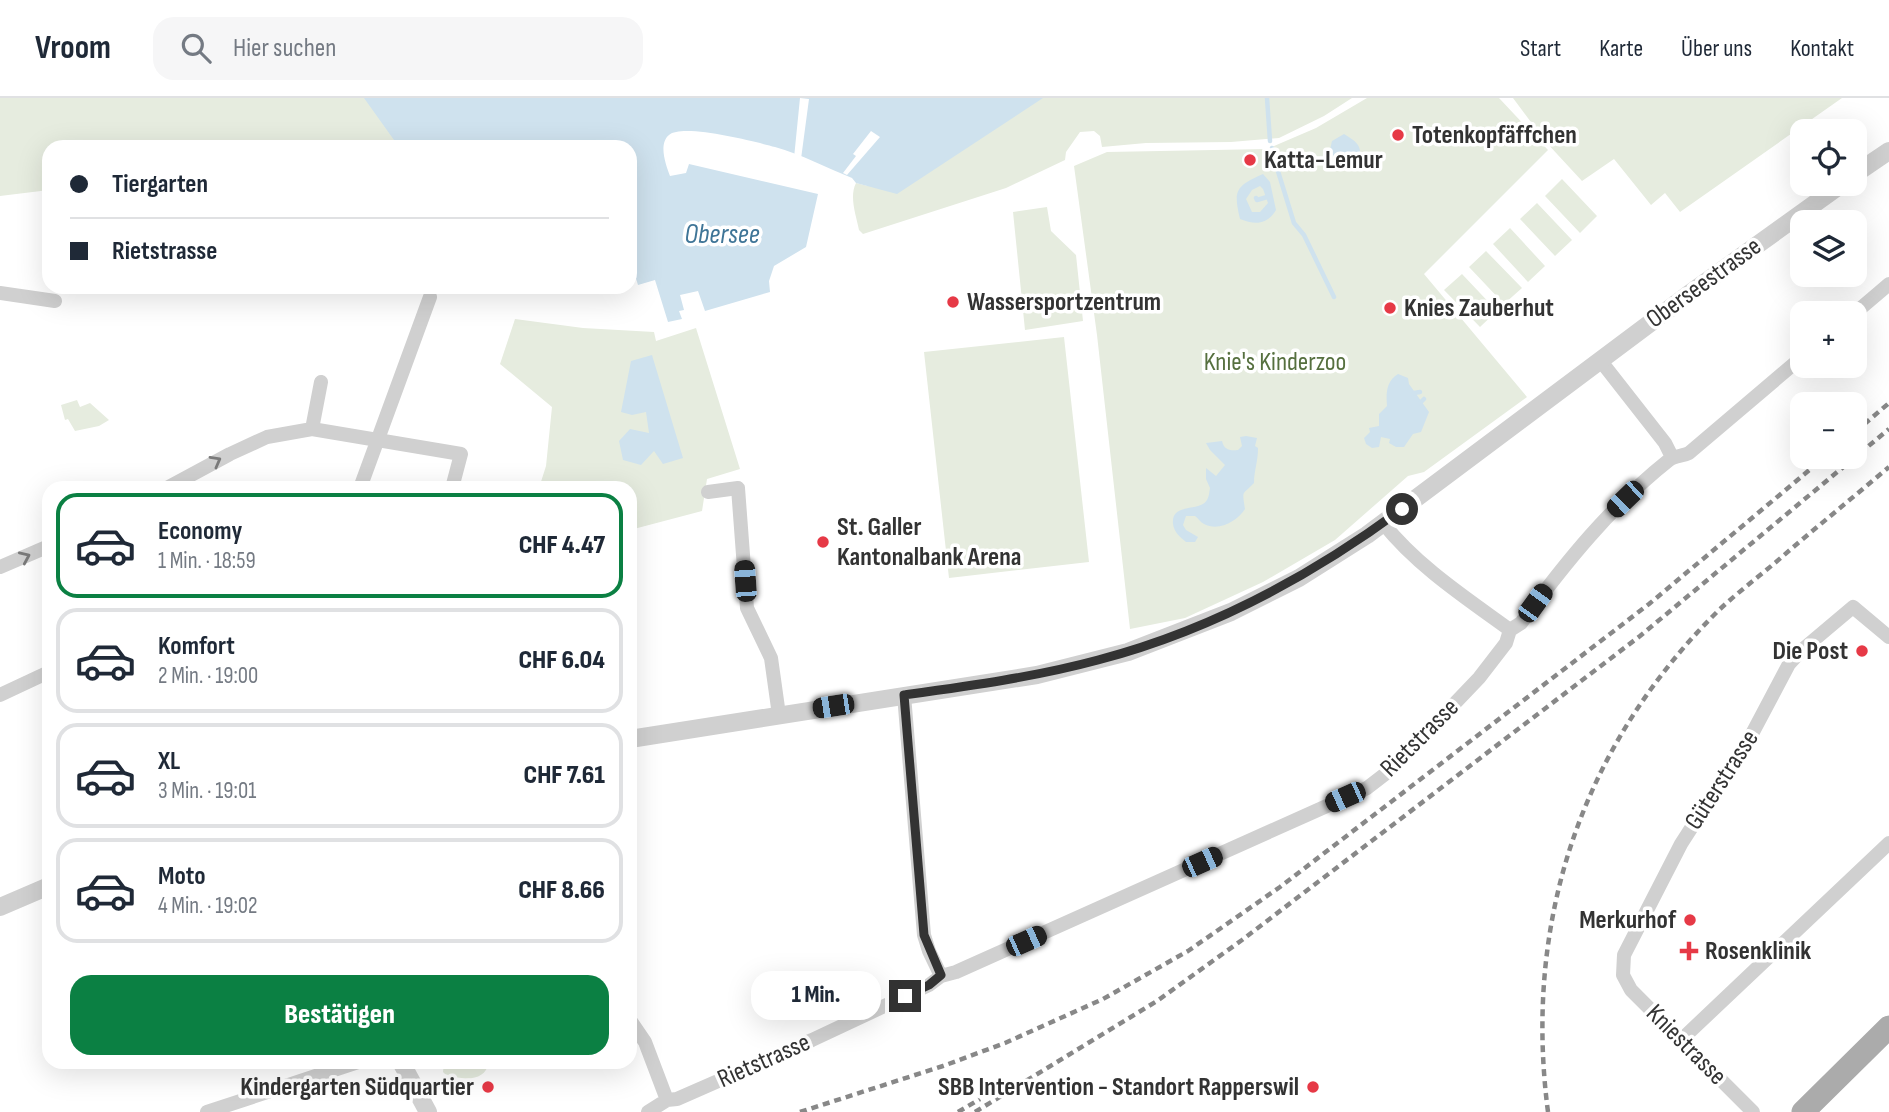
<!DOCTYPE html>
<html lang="de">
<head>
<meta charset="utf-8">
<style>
	:root { --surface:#fff; --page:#f6f6f7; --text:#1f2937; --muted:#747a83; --line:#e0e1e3; --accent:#0b8043 }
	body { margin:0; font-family:"Sofia Sans Condensed",sans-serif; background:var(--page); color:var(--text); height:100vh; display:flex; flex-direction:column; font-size:26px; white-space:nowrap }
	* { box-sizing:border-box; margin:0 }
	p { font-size:23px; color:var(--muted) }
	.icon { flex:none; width:38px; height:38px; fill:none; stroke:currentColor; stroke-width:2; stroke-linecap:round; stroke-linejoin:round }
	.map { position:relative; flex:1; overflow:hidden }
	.drawer { position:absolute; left:42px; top:383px; width:595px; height:588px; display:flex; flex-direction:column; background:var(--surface); border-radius:21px; box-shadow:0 7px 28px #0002 }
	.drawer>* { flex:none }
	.top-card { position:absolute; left:42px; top:42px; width:595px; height:154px; border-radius:21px; box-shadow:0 7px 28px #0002; display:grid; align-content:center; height:154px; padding:0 28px; background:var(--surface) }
	.controls { position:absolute; left:1790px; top:21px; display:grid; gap:14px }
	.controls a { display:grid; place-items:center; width:77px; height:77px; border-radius:14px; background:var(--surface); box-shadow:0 7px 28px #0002; font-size:35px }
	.end { position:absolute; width:32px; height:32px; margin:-16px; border:9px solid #333; background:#fff; box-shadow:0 0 0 4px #fff }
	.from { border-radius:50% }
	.bubble { position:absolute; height:49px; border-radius:21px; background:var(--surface); box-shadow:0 7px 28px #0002; font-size:23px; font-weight:800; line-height:49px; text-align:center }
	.car { position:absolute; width:21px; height:42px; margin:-21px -10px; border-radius:9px; box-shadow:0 0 5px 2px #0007; background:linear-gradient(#222 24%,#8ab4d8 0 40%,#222 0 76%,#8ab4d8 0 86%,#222 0) }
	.top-card b { display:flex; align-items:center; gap:24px; height:66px; font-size:26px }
	.top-card b+b { border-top:2px solid var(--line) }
	.top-card i { width:18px; height:18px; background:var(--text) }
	ul { padding:12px 0 0; list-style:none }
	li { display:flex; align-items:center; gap:21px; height:105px; margin:0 14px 10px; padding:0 14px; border:4px solid var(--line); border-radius:21px }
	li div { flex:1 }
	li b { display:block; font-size:26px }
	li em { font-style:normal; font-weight:800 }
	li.selected { border-color:var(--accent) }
	li>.icon { width:63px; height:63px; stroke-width:1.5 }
	.cta { display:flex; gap:14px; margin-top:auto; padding:14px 28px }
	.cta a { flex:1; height:80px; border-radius:21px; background:var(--accent); color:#fff; font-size:28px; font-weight:800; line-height:80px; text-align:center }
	header { display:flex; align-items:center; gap:42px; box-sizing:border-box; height:98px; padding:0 35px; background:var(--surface); border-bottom:2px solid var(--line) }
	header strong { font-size:33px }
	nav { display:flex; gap:38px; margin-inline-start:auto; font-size:24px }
	.search { width:490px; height:63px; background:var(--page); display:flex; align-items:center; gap:18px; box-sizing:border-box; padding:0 24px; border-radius:21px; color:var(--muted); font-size:26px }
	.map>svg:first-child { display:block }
</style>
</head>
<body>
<header>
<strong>Vroom</strong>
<div class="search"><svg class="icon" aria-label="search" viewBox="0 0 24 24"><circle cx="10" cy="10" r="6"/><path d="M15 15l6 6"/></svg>Hier suchen</div>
<nav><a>Start</a><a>Karte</a><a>Über uns</a><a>Kontakt</a></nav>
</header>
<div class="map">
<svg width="1889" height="1014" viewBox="0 0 1889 1014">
	<rect width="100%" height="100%" fill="#fff"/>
	<path fill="#e6ecdf" d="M0 0H410L409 49H49V92L0 98Z
		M928 0H1352L1324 18 1279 40 1231 44 1146 45 1102 49 1100 38 1094 33 1080 34 1066 54 1065 62 1006 90 863 136 859 132C856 117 849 99 856 85L868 88Z
		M1367 0H1499L1548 52 1424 176 1527 299 1424 374 1408 378 1335 442 1263 484 1185 520 1130 531 1097 237 1074 68 1107 54 1267 51 1316 30Z
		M1513 0H1842L1680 114 1665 95 1651 107 1614 61 1582 83 1545 43Z
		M1562 81 1597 118 1580 135 1545 98Z
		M1537 105 1572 142 1555 158 1520 121Z
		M1047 109 1051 133 1076 157 1083 223 1025 232 1013 114Z
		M1510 130 1545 168 1528 184 1493 146Z
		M1486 153 1522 190 1504 206 1469 169Z
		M1462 176 1497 213 1480 229 1444 192Z
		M515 221 583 230 654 234 656 243 696 230 740 371 707 381 702 413 630 432V390H539L546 368 552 309 500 266Z
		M1064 239 1089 464 949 480 924 254Z
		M77 302 80 309 90 305 109 322 99 328 75 333 68 321 65 322 61 307Z
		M449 964H489C485 985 462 982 445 976L443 974 444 965Z"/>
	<path fill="#cfe2ee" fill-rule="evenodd" d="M364 0H1043L897 96 856 85 852 80C827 70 801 56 775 49 756 44 683 25 669 37 658 46 666 67 670 78L686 75 689 66 818 96 806 149 774 168 769 183 770 194 705 213 698 193 680 197 684 212 679 213 682 221 668 224 655 182 638 187 630 161V49H399Z
		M1344 36C1363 47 1363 52 1355 72L1332 64 1329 56 1332 43Z
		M1263 76 1270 84 1276 112C1267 127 1255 127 1240 121 1233 92 1236 88 1263 76ZM1260 88 1263 91 1268 105 1260 114H1252L1246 101 1252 92Z
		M652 257 683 360 663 366 654 353 641 367 623 362 619 343 630 331 649 335 646 314 632 317 621 314 631 263Z
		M1398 276 1408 280 1409 286 1429 314 1421 334 1413 336 1404 349H1396L1389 345 1390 341 1381 339 1379 349 1372 350 1366 346 1364 340 1370 334 1369 330 1379 328V316L1387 308C1386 296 1386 283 1398 276Z
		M1246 338 1257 340 1255 348 1258 350C1258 364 1254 372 1254 385 1242 398 1242 391 1245 411 1237 423 1219 434 1204 426 1200 424 1198 420 1195 418H1186L1183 427 1186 432 1198 439 1195 444H1186C1180 439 1174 434 1173 426 1171 407 1193 412 1203 406 1209 402 1209 396 1210 390L1206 381V370L1216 378 1225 367 1210 352 1206 345 1222 343C1224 352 1230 353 1238 352L1242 348 1240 339Z"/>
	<path fill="#fff" d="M800 0 809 1 801 61 794 60Z
		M871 33 880 39 847 77 843 75 856 58 853 56Z"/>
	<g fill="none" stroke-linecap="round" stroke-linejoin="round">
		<path stroke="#cfe2ee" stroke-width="4.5" d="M1267 0 1270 43
			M1272 50 1274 59
			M1277 70 1294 125 1304 137 1334 199
			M1256 100 1257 102 1267 99
			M1414 295 1420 294
			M1420 305 1424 301"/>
		<path stroke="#d0d0d0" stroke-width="14" d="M0 195 55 203
			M1855 215 1889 186
			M1600 262 1665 345 1672 359
			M312 331 321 284
			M167 390 230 356 267 339 312 331 461 356 452 390
			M360 390 430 199
			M708 394 738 390 747 510 771 560 779 617
			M1383 425C1417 468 1466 500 1510 532
			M0 469 49 448
			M0 597 49 574
			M904 597 924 837 929 853 941 878
			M630 922 645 944 667 1002
			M1681 942 1889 745
			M207 1014 358 964
			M648 1014 667 1002 677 1001 812 942 929 887 941 878 956 874 1367 690 1393 670 1479 580 1506 545 1510 532 1521 525C1565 465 1611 408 1669 362 1674 358 1683 358 1689 355L1802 259
			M1753 1014 1631 892 1623 877 1624 857 1681 746 1753 634 1789 566 1802 552 1853 509 1889 539"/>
		<path stroke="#d0d0d0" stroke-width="18" d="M1855 76 1889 53
			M630 641 1037 577 1128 554 1231 514 1299 480 1367 437 1689 196 1842 86
			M0 809 49 788
			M401 964 428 1014"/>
		<path stroke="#ababab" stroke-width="23" d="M1803 1014 1889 929"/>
		<path stroke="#888" stroke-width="4.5" stroke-dasharray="7 5" stroke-linecap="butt" d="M1855 334 1889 305
			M800 1014 943 968 1005 945 1103 901 1188 853 1280 789 1649 506 1825 359
			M958 1014 980 1001
			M975 1014 1157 903 1242 842 1640 538 1889 331
			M1548 1014C1523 823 1582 647 1719 512 1737 495 1757 480 1776 464 1813 432 1851 401 1889 369"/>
	</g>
	<defs><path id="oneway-chevron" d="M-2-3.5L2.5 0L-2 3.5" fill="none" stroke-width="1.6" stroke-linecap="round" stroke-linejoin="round" transform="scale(1.75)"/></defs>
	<g stroke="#7a7a7a">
		<use href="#oneway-chevron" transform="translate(216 363) rotate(-29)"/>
		<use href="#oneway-chevron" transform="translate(25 459) rotate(-24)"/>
	</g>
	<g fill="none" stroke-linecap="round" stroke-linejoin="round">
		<path stroke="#333" stroke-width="9" d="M905 898 929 887 941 877 924 837 904 597C969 588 1035 579 1098 562 1209 533 1310 479 1402 411"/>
	</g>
	<g fill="#e63946" stroke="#fff" stroke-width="2.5">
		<circle cx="1398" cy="37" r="7"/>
		<circle cx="1250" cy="62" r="7"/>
		<circle cx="953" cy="204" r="7"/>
		<circle cx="1390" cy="210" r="7"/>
		<circle cx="823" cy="444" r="7"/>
		<circle cx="1862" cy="553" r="7"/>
		<circle cx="1690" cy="822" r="7"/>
		<path d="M1685.5 842.5h7v7h7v7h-7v7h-7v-7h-7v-7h7z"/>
		<circle cx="488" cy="989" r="7"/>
		<circle cx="1313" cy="989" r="7"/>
	</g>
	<g text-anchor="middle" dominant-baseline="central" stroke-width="7" stroke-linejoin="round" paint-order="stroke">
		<g font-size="26" font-weight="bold" fill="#333" stroke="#fff" text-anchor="start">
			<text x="1412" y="37">Totenkopfäffchen</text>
			<text x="1264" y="62">Katta-Lemur</text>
			<text x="967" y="204">Wassersportzentrum</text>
			<text x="1404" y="210">Knies Zauberhut</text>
			<text x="837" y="429">St. Galler<tspan x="837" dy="30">Kantonalbank Arena</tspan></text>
			<text x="1848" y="553" text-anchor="end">Die Post</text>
			<text x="1676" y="822" text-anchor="end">Merkurhof</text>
			<text x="1705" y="853">Rosenklinik</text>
			<text x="474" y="989" text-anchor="end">Kindergarten Südquartier</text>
			<text x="1299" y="989" text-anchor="end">SBB Intervention - Standort Rapperswil</text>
		</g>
		<g font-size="26" fill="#333" stroke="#fff">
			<text transform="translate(1704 185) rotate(-36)">Oberseestrasse</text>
			<text transform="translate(1420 640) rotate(-45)">Rietstrasse</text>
			<text transform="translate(1722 682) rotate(-57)">Güterstrasse</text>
			<text transform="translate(1686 947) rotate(45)">Kniestrasse</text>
			<text transform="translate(764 963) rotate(-24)">Rietstrasse</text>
		</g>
		<g font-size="26" fill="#56703f" stroke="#fff">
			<text x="1275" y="264">Knie's Kinderzoo</text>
		</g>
		<g font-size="28" font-style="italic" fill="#3f7597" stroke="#fff">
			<text x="722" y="136">Obersee</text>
		</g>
	</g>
</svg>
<div class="controls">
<a><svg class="icon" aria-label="locate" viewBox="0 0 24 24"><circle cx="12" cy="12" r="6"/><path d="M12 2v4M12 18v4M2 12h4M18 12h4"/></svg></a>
<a><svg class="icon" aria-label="layers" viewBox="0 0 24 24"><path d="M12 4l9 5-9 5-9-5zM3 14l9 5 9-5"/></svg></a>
<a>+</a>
<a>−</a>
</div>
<i class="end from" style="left:1402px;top:411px"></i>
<i class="end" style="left:905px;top:898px"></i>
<div class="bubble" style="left:751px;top:873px;width:130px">1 Min.</div>
<i class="car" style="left:1625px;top:401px;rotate:226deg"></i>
<i class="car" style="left:745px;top:483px;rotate:356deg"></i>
<i class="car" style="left:1535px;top:505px;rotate:36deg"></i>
<i class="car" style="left:833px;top:608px;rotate:261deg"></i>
<i class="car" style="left:1345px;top:699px;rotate:246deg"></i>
<i class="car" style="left:1202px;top:764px;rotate:66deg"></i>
<i class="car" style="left:1026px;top:843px;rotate:66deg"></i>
<div class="top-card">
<b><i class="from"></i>Tiergarten</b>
<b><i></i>Rietstrasse</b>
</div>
<section class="drawer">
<ul>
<li class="selected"><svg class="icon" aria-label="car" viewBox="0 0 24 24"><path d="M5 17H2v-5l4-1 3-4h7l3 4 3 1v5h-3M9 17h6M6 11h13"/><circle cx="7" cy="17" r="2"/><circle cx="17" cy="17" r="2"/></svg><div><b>Economy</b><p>1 Min. · 18:59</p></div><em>CHF 4.47</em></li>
<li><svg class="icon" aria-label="car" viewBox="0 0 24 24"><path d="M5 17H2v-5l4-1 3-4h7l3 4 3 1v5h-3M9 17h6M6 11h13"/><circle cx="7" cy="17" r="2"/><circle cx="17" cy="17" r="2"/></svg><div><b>Komfort</b><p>2 Min. · 19:00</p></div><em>CHF 6.04</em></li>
<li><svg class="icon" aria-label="car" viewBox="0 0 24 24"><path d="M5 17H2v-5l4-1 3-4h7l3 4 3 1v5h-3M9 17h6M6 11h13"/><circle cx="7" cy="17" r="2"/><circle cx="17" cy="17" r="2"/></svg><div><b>XL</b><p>3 Min. · 19:01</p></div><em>CHF 7.61</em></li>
<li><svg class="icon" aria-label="car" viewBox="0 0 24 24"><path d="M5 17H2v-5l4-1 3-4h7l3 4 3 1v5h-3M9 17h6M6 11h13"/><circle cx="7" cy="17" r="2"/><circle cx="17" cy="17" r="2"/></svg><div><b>Moto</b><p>4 Min. · 19:02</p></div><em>CHF 8.66</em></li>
</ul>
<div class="cta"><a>Bestätigen</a></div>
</section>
</div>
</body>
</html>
